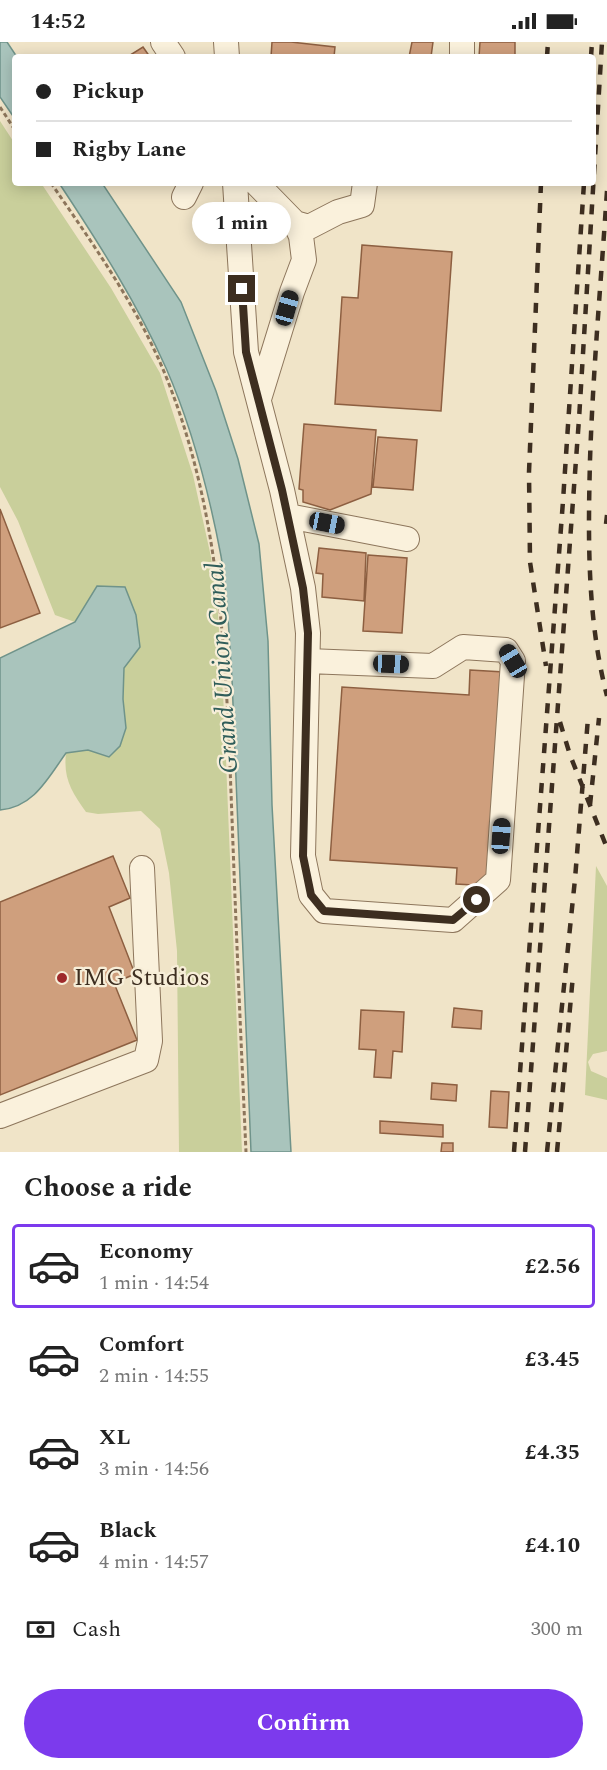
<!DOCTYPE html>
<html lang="en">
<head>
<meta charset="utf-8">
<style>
	:root { --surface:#fff; --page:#f6f6f6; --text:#222; --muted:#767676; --line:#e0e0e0; --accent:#7c3aed }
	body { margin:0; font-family:Spectral,serif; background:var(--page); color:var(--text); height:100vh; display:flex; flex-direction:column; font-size:22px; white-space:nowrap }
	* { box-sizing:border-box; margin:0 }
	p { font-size:20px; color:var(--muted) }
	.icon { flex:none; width:33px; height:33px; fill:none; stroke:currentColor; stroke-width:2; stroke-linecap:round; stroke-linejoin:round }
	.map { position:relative; height:1110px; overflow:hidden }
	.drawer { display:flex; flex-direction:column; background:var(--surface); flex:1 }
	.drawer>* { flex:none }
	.banner { position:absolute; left:12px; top:12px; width:584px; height:132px; border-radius:6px; box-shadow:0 3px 15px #0003; display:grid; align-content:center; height:132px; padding:0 24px; background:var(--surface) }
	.end { position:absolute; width:27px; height:27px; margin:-14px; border:8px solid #3d2e20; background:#fff; box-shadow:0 0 0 3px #fff }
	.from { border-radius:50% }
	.bubble { position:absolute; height:42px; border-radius:21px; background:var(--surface); box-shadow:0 3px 15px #0003; font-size:20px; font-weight:700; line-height:42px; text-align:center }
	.car { position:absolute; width:18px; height:36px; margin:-18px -9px; border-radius:8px; box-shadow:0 0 4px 2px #0007; background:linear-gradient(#222 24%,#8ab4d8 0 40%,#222 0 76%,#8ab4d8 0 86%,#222 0) }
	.banner b { display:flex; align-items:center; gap:21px; height:57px; font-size:22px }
	.banner b+b { border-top:2px solid var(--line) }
	.banner i { width:15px; height:15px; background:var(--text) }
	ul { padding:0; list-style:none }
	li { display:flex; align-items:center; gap:18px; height:84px; margin:0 12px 9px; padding:0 12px; border:3px solid transparent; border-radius:6px }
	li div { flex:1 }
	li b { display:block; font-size:22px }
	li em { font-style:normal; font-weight:700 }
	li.on { border-color:var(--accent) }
	li>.icon { width:54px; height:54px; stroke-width:1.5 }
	h2 { padding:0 24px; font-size:27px; line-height:72px }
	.pay { display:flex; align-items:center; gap:15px; height:66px; padding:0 24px; font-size:22px }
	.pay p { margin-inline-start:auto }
	.action { display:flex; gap:12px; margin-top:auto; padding:12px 24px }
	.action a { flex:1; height:69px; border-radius:36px; background:var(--accent); color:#fff; font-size:24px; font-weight:700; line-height:69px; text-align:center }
	.status { display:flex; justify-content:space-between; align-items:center; height:42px; padding:0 30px; background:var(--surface); direction:ltr }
	.status svg { height:16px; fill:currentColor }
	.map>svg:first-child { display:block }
</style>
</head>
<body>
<div class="status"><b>14:52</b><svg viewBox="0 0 49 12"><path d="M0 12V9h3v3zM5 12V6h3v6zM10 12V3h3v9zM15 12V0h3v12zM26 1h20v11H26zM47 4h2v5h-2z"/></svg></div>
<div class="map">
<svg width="607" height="1110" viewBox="0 0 607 1110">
	<rect width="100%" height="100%" fill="#f0e4c8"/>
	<path fill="#c9cf9b" d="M0 79 15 102V141H41L111 246 160 331 193 433 211 515 218 572 224 670 242 1110H179L177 909 169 831 160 787 141 769 98 772 86 770C72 750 63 737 66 711L88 708 109 715 126 686 123 657 124 626 97 544 75 580 55 573 18 479 0 445Z
		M596 824 607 844V1009L593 1012 588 1020 591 1029 607 1036V1058L585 1053Z"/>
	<path fill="#a9c4bc" stroke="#6f938a" stroke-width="1.5" d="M0 0H7L17 15H15V77L0 55Z
		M59 141H102L181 260 216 349 238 417 259 502 268 599 272 763 291 1110H251L232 637C229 596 228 554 221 514 209 451 192 385 166 326 137 261 98 200 59 141Z
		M97 544 125 545 136 573 140 605 124 626 123 657 126 686 120 704 109 715 88 708 66 711C48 736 34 765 0 768V616L75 580Z"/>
	<path fill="#cf9f7d" stroke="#8d5f41" stroke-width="1.5" d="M272 0H291L335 5 334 15H271Z
		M412 0H433L431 15H409Z
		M480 0H515V15H479Z
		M143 5 150 15H127Z
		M362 203 452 210 441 369 335 362 342 255 358 256Z
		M304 382 376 388 371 452 330 468 303 460V448L299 447Z
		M378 395 417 398 413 448 373 445Z
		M0 467 40 571 0 586Z
		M319 506 366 511 364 559 322 555 323 532 316 531Z
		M368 513 407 516 402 591 363 589Z
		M470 628 504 630 490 844 456 842 457 826 330 818 342 645 469 653Z
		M113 814 130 856 109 865 135 932 114 941 137 998 0 1053V860Z
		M454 966 482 969 481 987 452 985Z
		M361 968 404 970 402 1010 393 1009 391 1036 374 1035 376 1008 359 1007Z
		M432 1041 457 1043 456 1059 431 1057Z
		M491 1049 509 1050 507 1086 489 1085Z
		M380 1079 443 1083V1095L380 1091Z
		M442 1101H453V1110H441Z"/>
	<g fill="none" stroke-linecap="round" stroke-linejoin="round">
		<defs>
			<path id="minor" d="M163 0 173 15
				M226 0 227 15
				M462 15V0
				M235 141 246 310 282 448 303 546 308 591 303 814 311 853 324 869 453 878 498 838 513 619 506 608 463 605 433 624 308 619
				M256 141 295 181 309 185 338 170 362 163 365 141
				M184 155 191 141
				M259 357 292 250 304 218 301 194 295 181
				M288 474 407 497
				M0 1074 146 1018 150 999 142 826"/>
		</defs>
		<use href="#minor" stroke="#8d765c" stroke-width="26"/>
		<path stroke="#8d765c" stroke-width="3" stroke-dasharray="4.5 3" stroke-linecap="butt" d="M0 65 15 88
			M51 141C93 202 137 264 165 332 223 474 226 625 232 776 236 887 241 999 246 1110"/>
		<use href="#minor" stroke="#faf1dc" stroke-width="24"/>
		<path stroke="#3d2e20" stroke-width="4.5" stroke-dasharray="10 10" stroke-linecap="butt" d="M547 15 548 0
			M591 15 592 0
			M541 141 529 430 530 520 546 624
			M607 149C601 239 593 329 590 418 588 497 587 577 607 654
			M606 482 607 473
			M560 680 570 713 607 806
			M590 763 599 676
			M514 1110 563 459 584 141
			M525 1110 579 377 602 0
			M547 1110 575 837 588 676
			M557 1110 573 933"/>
	</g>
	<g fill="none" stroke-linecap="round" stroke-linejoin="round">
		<path stroke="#3d2e20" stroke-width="8" d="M242 247 246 310 282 448 303 546 308 591 303 814 311 853 324 869 453 878 477 858"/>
	</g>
	<circle fill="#9e2a2b" stroke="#f7eed8" stroke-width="2" cx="62" cy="936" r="6"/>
	<g text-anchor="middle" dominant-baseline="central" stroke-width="4.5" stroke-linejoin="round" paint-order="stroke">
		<g font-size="24" fill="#3d2e20" stroke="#f7eed8" text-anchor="start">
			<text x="74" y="936">IMG Studios</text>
		</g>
		<g font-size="26" font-style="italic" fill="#2f5d5a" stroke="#f7eed8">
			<text transform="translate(222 626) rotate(-94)">Grand Union Canal</text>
		</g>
	</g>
</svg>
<i class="end from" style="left:477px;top:858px"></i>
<i class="end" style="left:242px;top:247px"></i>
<div class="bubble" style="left:192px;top:160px;width:99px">1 min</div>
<i class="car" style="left:287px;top:266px;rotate:16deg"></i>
<i class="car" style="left:327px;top:481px;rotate:101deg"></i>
<i class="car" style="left:513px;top:619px;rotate:329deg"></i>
<i class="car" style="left:391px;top:622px;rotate:92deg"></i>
<i class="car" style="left:501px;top:794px;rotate:4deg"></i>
<div class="banner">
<b><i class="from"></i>Pickup</b>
<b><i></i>Rigby Lane</b>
</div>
</div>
<section class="drawer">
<h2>Choose a ride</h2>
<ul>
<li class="on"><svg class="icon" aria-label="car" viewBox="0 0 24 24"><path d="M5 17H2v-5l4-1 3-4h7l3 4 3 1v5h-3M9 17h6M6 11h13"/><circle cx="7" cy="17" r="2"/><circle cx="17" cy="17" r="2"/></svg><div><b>Economy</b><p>1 min · 14:54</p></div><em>£2.56</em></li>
<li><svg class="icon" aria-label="car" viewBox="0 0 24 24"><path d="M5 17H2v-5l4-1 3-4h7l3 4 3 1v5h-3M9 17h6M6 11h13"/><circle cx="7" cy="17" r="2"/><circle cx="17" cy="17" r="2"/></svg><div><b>Comfort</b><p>2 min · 14:55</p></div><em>£3.45</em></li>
<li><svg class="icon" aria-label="car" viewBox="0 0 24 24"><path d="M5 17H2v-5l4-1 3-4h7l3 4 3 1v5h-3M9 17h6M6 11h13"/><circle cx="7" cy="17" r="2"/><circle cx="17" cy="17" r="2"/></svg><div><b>XL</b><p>3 min · 14:56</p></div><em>£4.35</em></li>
<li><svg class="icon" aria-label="car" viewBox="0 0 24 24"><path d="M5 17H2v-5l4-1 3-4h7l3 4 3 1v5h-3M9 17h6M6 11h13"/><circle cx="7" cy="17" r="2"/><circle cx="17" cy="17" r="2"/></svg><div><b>Black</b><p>4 min · 14:57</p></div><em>£4.10</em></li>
</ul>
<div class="pay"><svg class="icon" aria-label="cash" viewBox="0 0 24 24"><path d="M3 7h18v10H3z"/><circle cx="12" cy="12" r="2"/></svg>Cash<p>300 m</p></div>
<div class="action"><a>Confirm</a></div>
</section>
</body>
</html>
